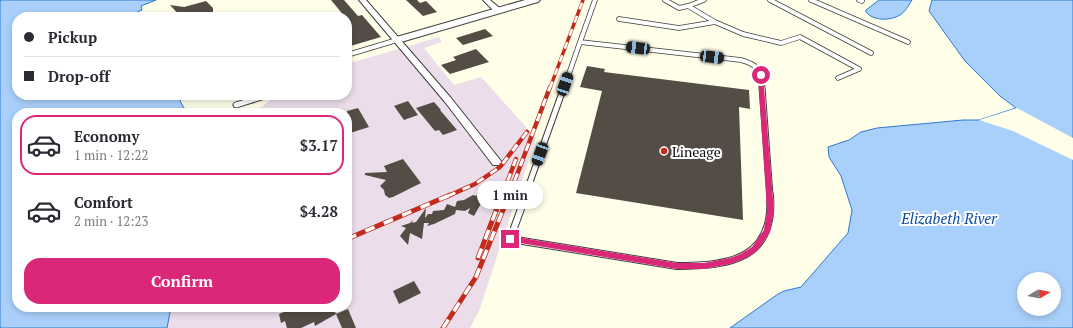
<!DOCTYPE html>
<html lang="en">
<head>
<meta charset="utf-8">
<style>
	:root { --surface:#fff; --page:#f7f7f7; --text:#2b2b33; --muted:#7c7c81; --line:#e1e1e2; --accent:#db2777 }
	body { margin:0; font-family:"PT Serif",serif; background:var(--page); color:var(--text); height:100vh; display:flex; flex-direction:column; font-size:15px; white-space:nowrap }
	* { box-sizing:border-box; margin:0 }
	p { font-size:13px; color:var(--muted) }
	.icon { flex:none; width:22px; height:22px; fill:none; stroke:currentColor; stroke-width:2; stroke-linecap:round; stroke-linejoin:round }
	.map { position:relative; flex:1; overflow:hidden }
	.sheet { position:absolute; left:12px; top:108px; width:340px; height:204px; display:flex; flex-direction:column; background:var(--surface); border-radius:16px; box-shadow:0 2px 6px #0003 }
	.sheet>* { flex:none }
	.banner { position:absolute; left:12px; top:12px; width:340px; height:88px; border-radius:16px; box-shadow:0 2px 6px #0003; display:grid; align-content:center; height:88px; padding:0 12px; background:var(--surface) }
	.needle { width:26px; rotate:80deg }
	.buttons { position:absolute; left:1017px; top:272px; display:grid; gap:8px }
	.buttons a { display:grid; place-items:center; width:44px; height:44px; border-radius:50%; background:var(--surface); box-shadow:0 2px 6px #0003; font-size:20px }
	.end { position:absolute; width:18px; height:18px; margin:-9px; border:5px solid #db2777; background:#fff; box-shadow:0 0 0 2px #fff }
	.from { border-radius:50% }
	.bubble { position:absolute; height:28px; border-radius:14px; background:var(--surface); box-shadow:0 2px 6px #0003; font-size:13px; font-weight:700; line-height:28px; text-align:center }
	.car { position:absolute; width:12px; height:24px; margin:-12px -6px; border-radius:5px; box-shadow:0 0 3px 1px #0007; background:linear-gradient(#222 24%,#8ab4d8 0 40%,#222 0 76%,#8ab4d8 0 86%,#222 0) }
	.banner b { display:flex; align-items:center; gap:14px; height:38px; font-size:15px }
	.banner b+b { border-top:1px solid var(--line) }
	.banner i { width:10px; height:10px; background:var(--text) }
	ul { padding:7px 0 0; list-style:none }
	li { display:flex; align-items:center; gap:12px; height:60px; margin:0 8px 6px; padding:0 4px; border:2px solid transparent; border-radius:16px }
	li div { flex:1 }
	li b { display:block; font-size:15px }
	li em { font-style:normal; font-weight:700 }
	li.active { border-color:var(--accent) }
	li>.icon { width:36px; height:36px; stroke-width:1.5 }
	.action { display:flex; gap:8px; margin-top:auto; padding:8px 12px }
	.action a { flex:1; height:46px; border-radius:16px; background:var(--accent); color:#fff; font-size:16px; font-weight:700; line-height:46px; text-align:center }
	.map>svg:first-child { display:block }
</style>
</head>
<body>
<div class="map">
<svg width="1073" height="328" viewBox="0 0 1073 328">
	<rect width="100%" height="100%" fill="#fffee8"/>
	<path fill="#ebddea" d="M439 37 442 42 424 48 454 85 481 77 536 138 479 311 470 328H117L169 307H347V113H243L262 107 276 95H347V64Z"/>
	<path fill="#a9d0fa" stroke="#2c79d4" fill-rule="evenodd" d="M0 0H156L141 6 142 10 137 12 138 17H17V95H191L182 98 180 101 187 113H17V307H171L167 328H0Z
		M879 0H912C909 5 905 12 900 15 890 21 873 21 866 12V10Z
		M932 0H1073V328H730L778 294 784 291 801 287 848 233 852 210 841 176 829 157 828 147 849 140 861 132 877 128 963 120H979L1016 108 1000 96 965 61 929 11ZM1024 279H1054V309H1024Z"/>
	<path fill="#fffee8" d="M1017 108 1073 138V160L1013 131 979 120Z"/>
	<path fill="#544d46" d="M331 0H344L358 16 362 15 381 37 347 47V17H345Z
		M406 0H417L420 3 426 1 437 12 423 16Z
		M206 1 213 8V17H181L170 5 184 7Z
		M485 29 493 36 463 45 456 38Z
		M476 49 489 62 450 74 441 65 456 60 453 57Z
		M587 66 605 69 604 72 749 90 750 109 739 107 743 220 576 193 602 91 580 87Z
		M408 101 418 115 404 120 394 106Z
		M434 102 441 110H440L457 130 443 135 439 130 435 131 416 108Z
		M358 108 369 127 347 134V111Z
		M403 159 421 183 393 197 389 198 385 195 384 190 380 186 386 180 365 175V173L387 172 384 166Z
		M488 191 474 216 468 213 470 208 465 211 456 210 455 214 434 224 427 226 429 223H424L422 239 410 233 408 245 400 236 406 228 401 226 410 223 413 220 412 223 416 222 426 208 425 218 428 214H432L433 211 444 210 447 204 455 207 457 201 464 200 473 195 476 196 478 193Z
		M414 281 421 293 399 304 393 291Z
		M296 307H323L325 311 333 308 336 314 315 326 314 322 301 328H287L285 321 281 323 279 314Z
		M348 309 356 328H342L336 314Z"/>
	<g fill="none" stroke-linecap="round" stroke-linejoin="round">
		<defs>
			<path id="service-far2" d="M665 0 679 8 688 6
				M704 0 688 6 715 22 743 34 781 43 800 37 859 69 838 78
				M770 0 871 53
				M811 0 908 42
				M859 0 862 1
				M619 19 679 28 715 22
				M580 42 741 60C759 65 761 70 762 88
				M580 42 595 0
				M347 55 397 40
				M564 88 580 42"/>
			<path id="service-far1" d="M762 87 770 196
				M236 105 268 95
				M525 196 564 87"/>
			<path id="service" d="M526 195 510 239 677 266C730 266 775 259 770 195"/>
			<path id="minor" d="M359 0H366L451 98 501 161 502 163 501 165H493L445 102Z
				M483 0H490L502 10 498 12H495Z"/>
			<path id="tertiary" d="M525 0H540L538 2 401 42H393L392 40 393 38Z"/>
		</defs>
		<use href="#service-far2" stroke="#3d3d3d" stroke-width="5.5"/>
		<use href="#service-far1" stroke="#3d3d3d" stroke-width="7"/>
		<use href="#service" stroke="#3d3d3d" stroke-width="8"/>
		<use href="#minor" stroke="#3d3d3d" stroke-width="2"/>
		<use href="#tertiary" stroke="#3d3d3d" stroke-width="2"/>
		<use href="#service-far2" stroke="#fff" stroke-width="4"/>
		<use href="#service-far1" stroke="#fff" stroke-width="5"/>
		<use href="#service" stroke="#fff" stroke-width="6"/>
		<use href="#minor" fill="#fff" fill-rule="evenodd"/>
		<use href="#tertiary" fill="#fff" fill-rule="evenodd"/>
		<defs>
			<path id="rail-far2" d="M550 88 583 0"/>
			<path id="rail-far1" d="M448 196 475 184 500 167 527 132
				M502 196 516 159
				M509 196 550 87"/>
			<path id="rail" d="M347 239 450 195
				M478 258 502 195
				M443 328 476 277 509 195"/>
		</defs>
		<use href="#rail-far2" stroke="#c12c1c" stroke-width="3.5"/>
		<use href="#rail-far1" stroke="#c12c1c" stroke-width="4.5"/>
		<use href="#rail" stroke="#c12c1c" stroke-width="5"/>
		<use href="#rail-far2" stroke="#fff" stroke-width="2.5" stroke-dasharray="7" stroke-linecap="butt"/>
		<use href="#rail-far1" stroke="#fff" stroke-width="3" stroke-dasharray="8" stroke-linecap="butt"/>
		<use href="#rail" stroke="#fff" stroke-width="3.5" stroke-dasharray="10" stroke-linecap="butt"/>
	</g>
	<path fill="#db2777" d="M761 74 763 75 774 211 770 232 757 251 746 258 730 264 704 269H677L508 241V237L510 236 677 263H704L730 258 741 254 752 247 764 230 767 211 758 75Z"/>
	<circle fill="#c12c1c" stroke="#fff" stroke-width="1.5" cx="664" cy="151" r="4"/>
	<g text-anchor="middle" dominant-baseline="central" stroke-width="4" stroke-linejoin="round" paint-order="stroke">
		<g font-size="14" fill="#0a0a0a" stroke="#fff" text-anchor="start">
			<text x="672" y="151">Lineage</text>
		</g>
		<g font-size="15" font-style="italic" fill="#0e4ca2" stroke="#fff">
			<text x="949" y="218">Elizabeth River</text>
		</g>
	</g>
</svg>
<div class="buttons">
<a><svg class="needle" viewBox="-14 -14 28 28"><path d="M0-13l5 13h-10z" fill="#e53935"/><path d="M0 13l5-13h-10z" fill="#7c7c81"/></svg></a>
</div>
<i class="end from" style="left:761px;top:75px"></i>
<i class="end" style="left:510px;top:239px"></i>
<div class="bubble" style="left:477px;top:181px;width:66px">1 min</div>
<i class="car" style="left:638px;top:48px;rotate:277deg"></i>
<i class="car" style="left:712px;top:57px;rotate:97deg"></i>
<i class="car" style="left:565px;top:84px;rotate:19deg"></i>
<i class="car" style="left:540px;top:154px;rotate:200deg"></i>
<div class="banner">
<b><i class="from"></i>Pickup</b>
<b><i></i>Drop-off</b>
</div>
<section class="sheet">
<ul>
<li class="active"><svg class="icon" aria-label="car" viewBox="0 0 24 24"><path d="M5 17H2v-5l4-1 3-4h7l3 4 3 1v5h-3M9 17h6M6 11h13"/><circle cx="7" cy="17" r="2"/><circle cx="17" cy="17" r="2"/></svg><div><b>Economy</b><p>1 min · 12:22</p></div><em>$3.17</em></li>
<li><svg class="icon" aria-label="car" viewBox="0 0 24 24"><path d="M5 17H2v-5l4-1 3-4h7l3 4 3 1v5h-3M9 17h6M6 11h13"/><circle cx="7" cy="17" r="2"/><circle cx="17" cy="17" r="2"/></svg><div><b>Comfort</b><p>2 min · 12:23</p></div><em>$4.28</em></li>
</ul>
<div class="action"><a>Confirm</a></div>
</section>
</div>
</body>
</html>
